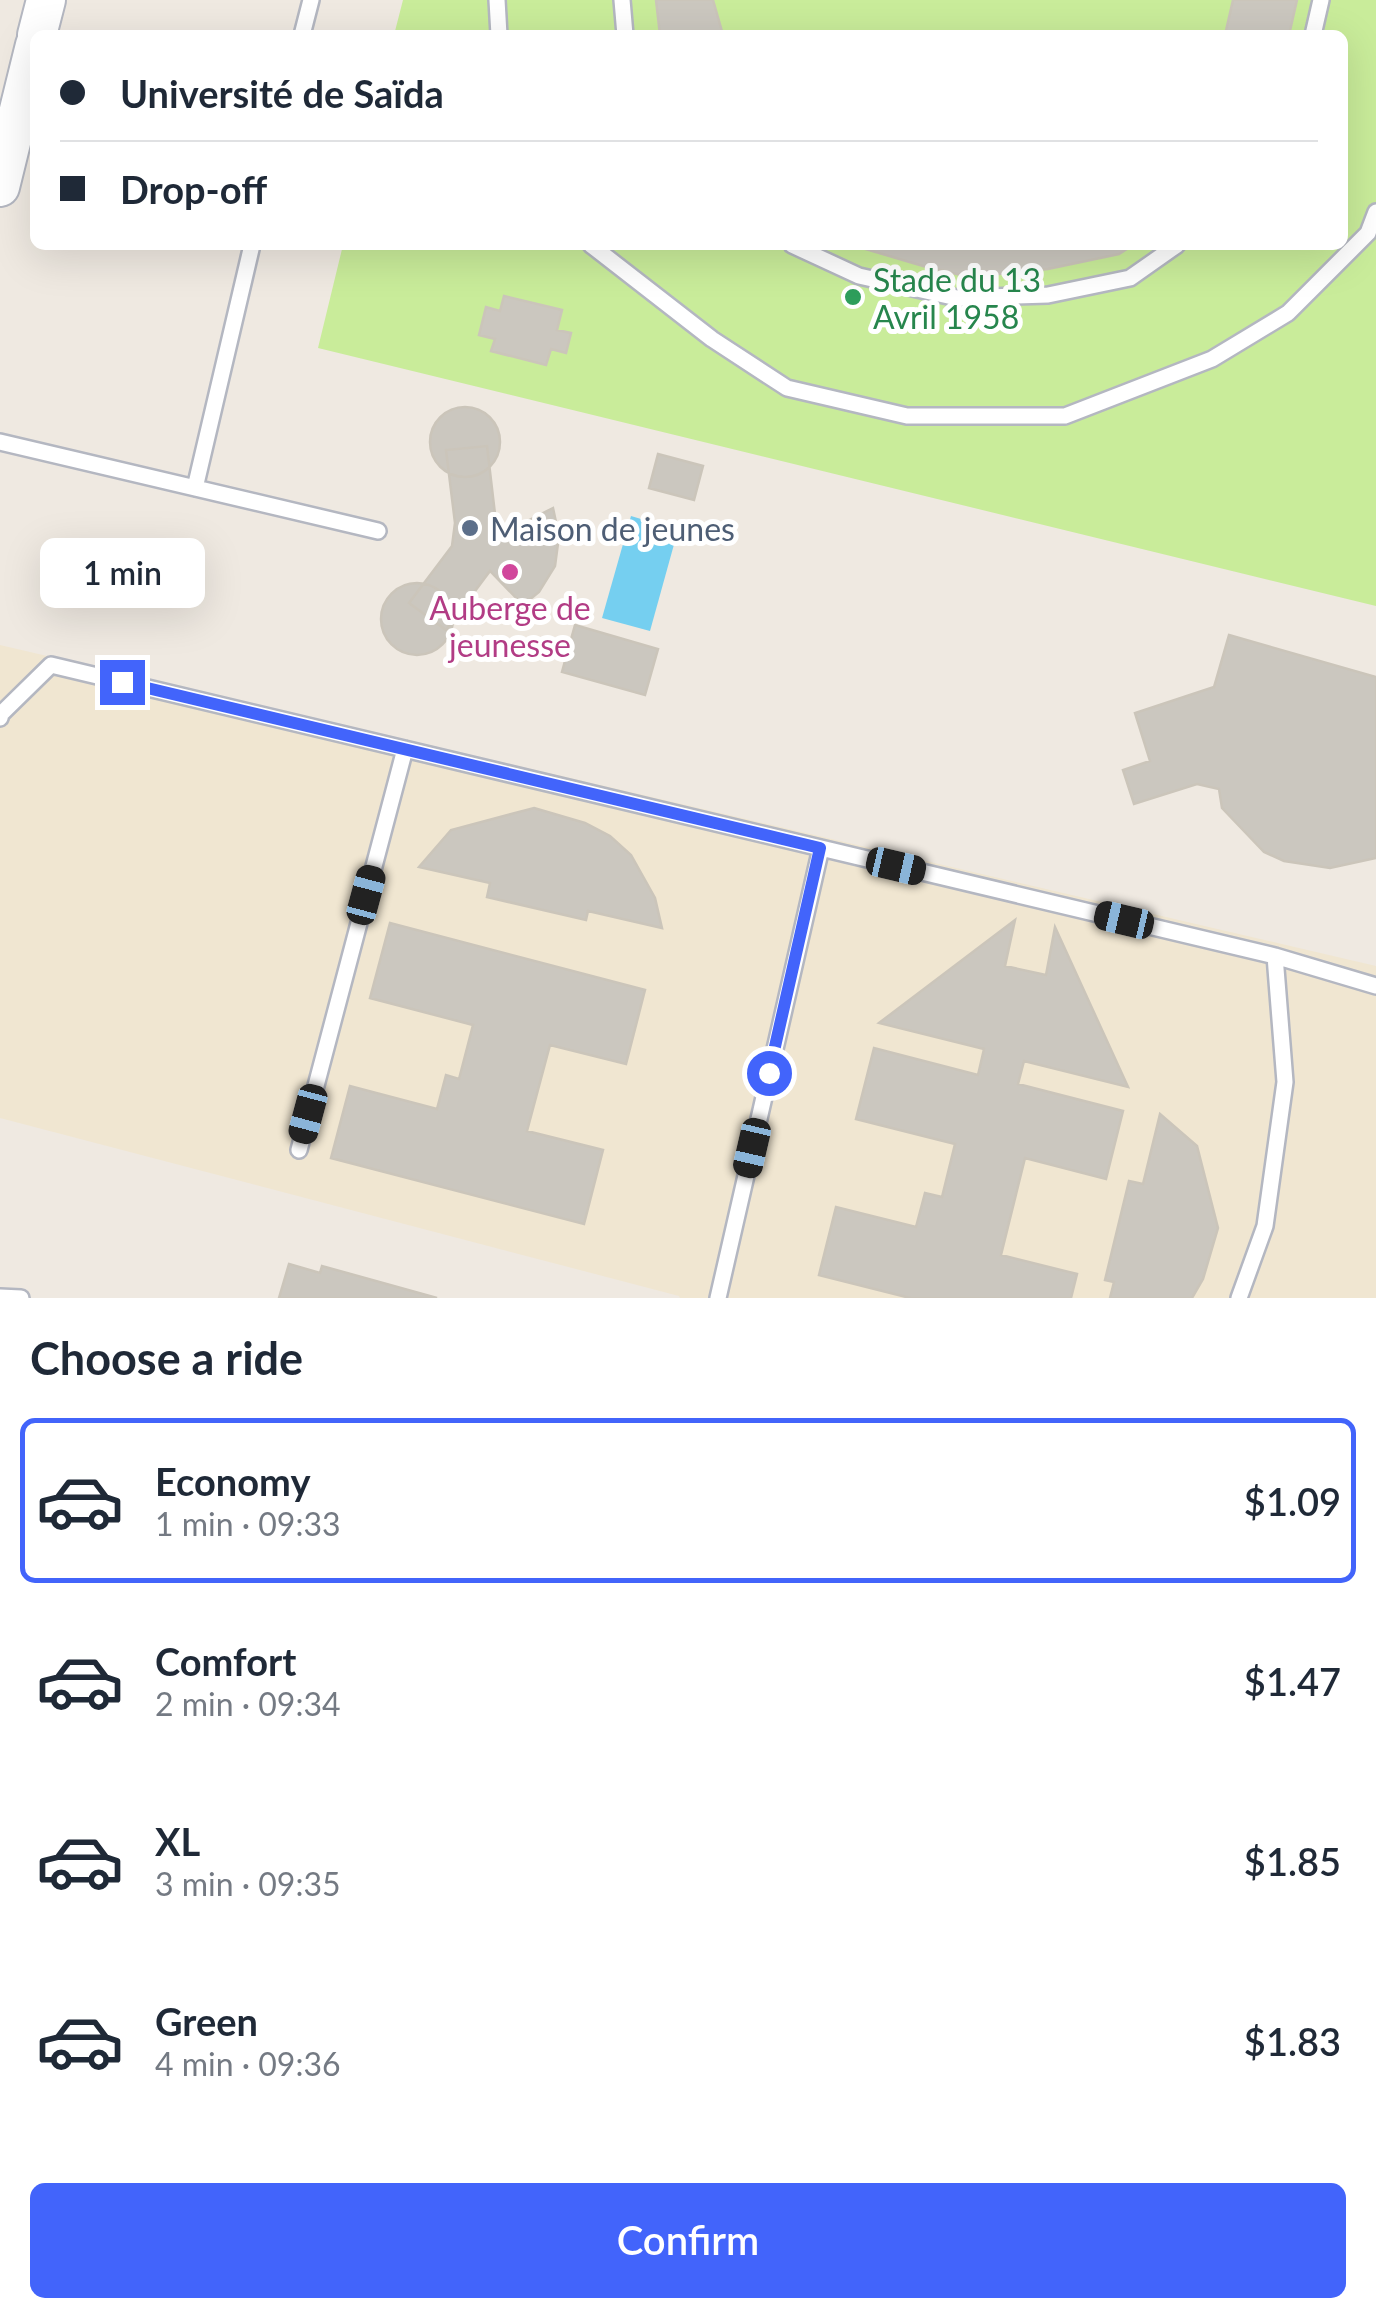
<!DOCTYPE html>
<html lang="en">
<head>
<meta charset="utf-8">
<style>
	:root { --surface:#fff; --page:#f2f2f3; --text:#1f2937; --muted:#747a83; --line:#e0e1e3; --accent:#4264fb }
	body { margin:0; font-family:Lato,sans-serif; background:var(--page); color:var(--text); height:100vh; display:flex; flex-direction:column; font-size:38px; white-space:nowrap }
	* { box-sizing:border-box; margin:0 }
	p { font-size:32px; color:var(--muted) }
	.icon { flex:none; width:55px; height:55px; fill:none; stroke:currentColor; stroke-width:2; stroke-linecap:round; stroke-linejoin:round }
	.map { position:relative; height:1298px; overflow:hidden }
	.drawer { display:flex; flex-direction:column; background:var(--surface); flex:1 }
	.drawer>* { flex:none }
	.guide { position:absolute; left:30px; top:30px; width:1318px; height:220px; border-radius:15px; box-shadow:0 10px 40px #0002; display:grid; align-content:center; height:220px; padding:0 30px; background:var(--surface) }
	.end { position:absolute; width:45px; height:45px; margin:-22px; border:12px solid #4264fb; background:#fff; box-shadow:0 0 0 5px #fff }
	.from { border-radius:50% }
	.bubble { position:absolute; height:70px; border-radius:15px; background:var(--surface); box-shadow:0 10px 40px #0002; font-size:32px; font-weight:600; line-height:70px; text-align:center }
	.car { position:absolute; width:30px; height:60px; margin:-30px -15px; border-radius:12px; box-shadow:0 0 8px 2px #0007; background:linear-gradient(#222 24%,#8ab4d8 0 40%,#222 0 76%,#8ab4d8 0 86%,#222 0) }
	.guide b { display:flex; align-items:center; gap:35px; height:95px; font-size:38px }
	.guide b+b { border-top:2px solid var(--line) }
	.guide i { width:25px; height:25px; background:var(--text) }
	ul { padding:0; list-style:none }
	li { display:flex; align-items:center; gap:30px; height:165px; margin:0 20px 15px; padding:0 10px; border:5px solid transparent; border-radius:15px }
	li div { flex:1 }
	li b { display:block; font-size:38px }
	li em { font-style:normal; font-weight:600 }
	li.selected { border-color:var(--accent) }
	li>.icon { width:90px; height:90px; stroke-width:1.5 }
	h2 { padding:0 30px; font-size:45px; line-height:120px }
	.button { display:flex; gap:20px; margin-top:auto; padding:20px 30px }
	.button a { flex:1; height:115px; border-radius:15px; background:var(--accent); color:#fff; font-size:40px; font-weight:600; line-height:115px; text-align:center }
	.map>svg:first-child { display:block }
</style>
</head>
<body>
<div class="map">
<svg width="1376" height="1298" viewBox="0 0 1376 1298">
	<rect width="100%" height="100%" fill="#efe9e1"/>
	<path fill="#f0e6d1" d="M0 645 1376 966V1298H680L679 1296 0 1118Z"/>
	<path fill="#c9ec9a" d="M403 0H1376V606L318 348 343 245H1342V35H394Z"/>
	<path fill="#75cff0" d="M631 516 678 530 650 631 602 618Z"/>
	<path fill="#cbc7bf" stroke="#cbc5ba" stroke-width="2.5" d="M656 0H713L723 35H660Z
		M1233 0H1297L1289 35H1225Z
		M852 245H1133L1119 254 1048 269 969 277 923 266Z
		M504 296 562 310 557 330 571 333 566 353 551 349 546 365 491 351 495 339 479 335 486 307 500 311Z
		M430 442a35 35 0 1 1 70 0a35 35 0 1 1-70 0Z
		M487 446 495 514 508 531 553 508 559 536 555 566 539 592 523 605 490 571 446 630 409 603 452 546 455 523 446 450Z
		M658 454 703 466 694 500 649 488Z
		M381 619a36 36 0 1 1 72 0a36 36 0 1 1-72 0Z
		M575 625 658 649 645 695 562 672Z
		M1229 635 1376 677V858L1330 868 1284 861 1264 852 1222 808 1219 789 1197 784 1134 804 1123 770 1150 761 1135 713 1214 687Z
		M534 808 585 823 610 836 631 855 655 898 662 928 588 911 586 920 487 897 490 883 419 867 451 830Z
		M1015 920 1005 966 1046 975 1055 927 1128 1087 1024 1061 1018 1084 1123 1111 1106 1179 1025 1158 1001 1255 1077 1274 1071 1298H910L819 1275 836 1207 916 1227 925 1193 942 1197 955 1144 856 1119 874 1048 978 1075 984 1049 879 1023Z
		M390 923 645 990 626 1064 550 1045 527 1131 603 1150 584 1224 331 1158 350 1086 437 1109 446 1075 459 1079 473 1025 370 998Z
		M1160 1114 1197 1146 1218 1228 1203 1279 1192 1298H1110L1114 1282 1105 1280 1129 1181 1143 1184Z
		M289 1264 320 1273 322 1266 437 1298H279Z"/>
	<g fill="none" stroke-linecap="round" stroke-linejoin="round">
		<defs>
			<path id="service" d="M497 0 499 35
				M622 0 625 35
				M302 35 311 0
				M1313 35 1321 0
				M591 245 712 339 787 388 907 416H1065L1212 359 1288 313 1368 233 1376 212
				M792 245 859 276 957 298 1048 295 1130 278 1177 245
				M0 442 378 531
				M195 488 252 245
				M0 718 1 714 51 665 1275 956 1376 986
				M299 1150 405 749
				M0 1297 21 1298
				M718 1298 821 848
				M1239 1298 1265 1226 1285 1082 1275 956"/>
			<path id="tertiary" d="M37 35 46 0
				M0 187 35 45"/>
		</defs>
		<use href="#service" stroke="#b4b7c1" stroke-width="20"/>
		<use href="#tertiary" stroke="#b4b7c1" stroke-width="42"/>
		<use href="#service" stroke="#fff" stroke-width="15"/>
		<use href="#tertiary" stroke="#fff" stroke-width="38"/>
	</g>
	<g fill="none" stroke-linecap="round" stroke-linejoin="round">
		<path stroke="#4264fb" stroke-width="12" d="M122 682 820 848 769 1073"/>
	</g>
	<circle fill="#2e9e5b" stroke="#fff" stroke-width="4" cx="853" cy="297" r="10"/>
	<circle fill="#5c6f8a" stroke="#fff" stroke-width="4" cx="470" cy="528" r="10"/>
	<circle fill="#d1479c" stroke="#fff" stroke-width="4" cx="510" cy="572" r="10"/>
	<g text-anchor="middle" dominant-baseline="central" stroke-width="10" stroke-linejoin="round" paint-order="stroke">
		<g font-size="32" fill="#27864d" stroke="#fff" text-anchor="start">
			<text x="873" y="279">Stade du 13<tspan x="873" dy="37">Avril 1958</tspan></text>
		</g>
		<g font-size="32" fill="#4e5e75" stroke="#fff" text-anchor="start">
			<text x="490" y="528">Maison de jeunes</text>
		</g>
		<g font-size="32" fill="#b23c85" stroke="#fff">
			<text x="510" y="607">Auberge de<tspan x="510" dy="37">jeunesse</tspan></text>
		</g>
	</g>
</svg>
<i class="end from" style="left:769px;top:1073px"></i>
<i class="end" style="left:122px;top:682px"></i>
<div class="bubble" style="left:40px;top:538px;width:165px">1 min</div>
<i class="car" style="left:896px;top:866px;rotate:103deg"></i>
<i class="car" style="left:366px;top:895px;rotate:15deg"></i>
<i class="car" style="left:1124px;top:920px;rotate:283deg"></i>
<i class="car" style="left:308px;top:1114px;rotate:195deg"></i>
<i class="car" style="left:752px;top:1148px;rotate:193deg"></i>
<div class="guide">
<b><i class="from"></i>Université de Saïda</b>
<b><i></i>Drop-off</b>
</div>
</div>
<section class="drawer">
<h2>Choose a ride</h2>
<ul>
<li class="selected"><svg class="icon" aria-label="car" viewBox="0 0 24 24"><path d="M5 17H2v-5l4-1 3-4h7l3 4 3 1v5h-3M9 17h6M6 11h13"/><circle cx="7" cy="17" r="2"/><circle cx="17" cy="17" r="2"/></svg><div><b>Economy</b><p>1 min · 09:33</p></div><em>$1.09</em></li>
<li><svg class="icon" aria-label="car" viewBox="0 0 24 24"><path d="M5 17H2v-5l4-1 3-4h7l3 4 3 1v5h-3M9 17h6M6 11h13"/><circle cx="7" cy="17" r="2"/><circle cx="17" cy="17" r="2"/></svg><div><b>Comfort</b><p>2 min · 09:34</p></div><em>$1.47</em></li>
<li><svg class="icon" aria-label="car" viewBox="0 0 24 24"><path d="M5 17H2v-5l4-1 3-4h7l3 4 3 1v5h-3M9 17h6M6 11h13"/><circle cx="7" cy="17" r="2"/><circle cx="17" cy="17" r="2"/></svg><div><b>XL</b><p>3 min · 09:35</p></div><em>$1.85</em></li>
<li><svg class="icon" aria-label="car" viewBox="0 0 24 24"><path d="M5 17H2v-5l4-1 3-4h7l3 4 3 1v5h-3M9 17h6M6 11h13"/><circle cx="7" cy="17" r="2"/><circle cx="17" cy="17" r="2"/></svg><div><b>Green</b><p>4 min · 09:36</p></div><em>$1.83</em></li>
</ul>
<div class="button"><a>Confirm</a></div>
</section>
</body>
</html>
